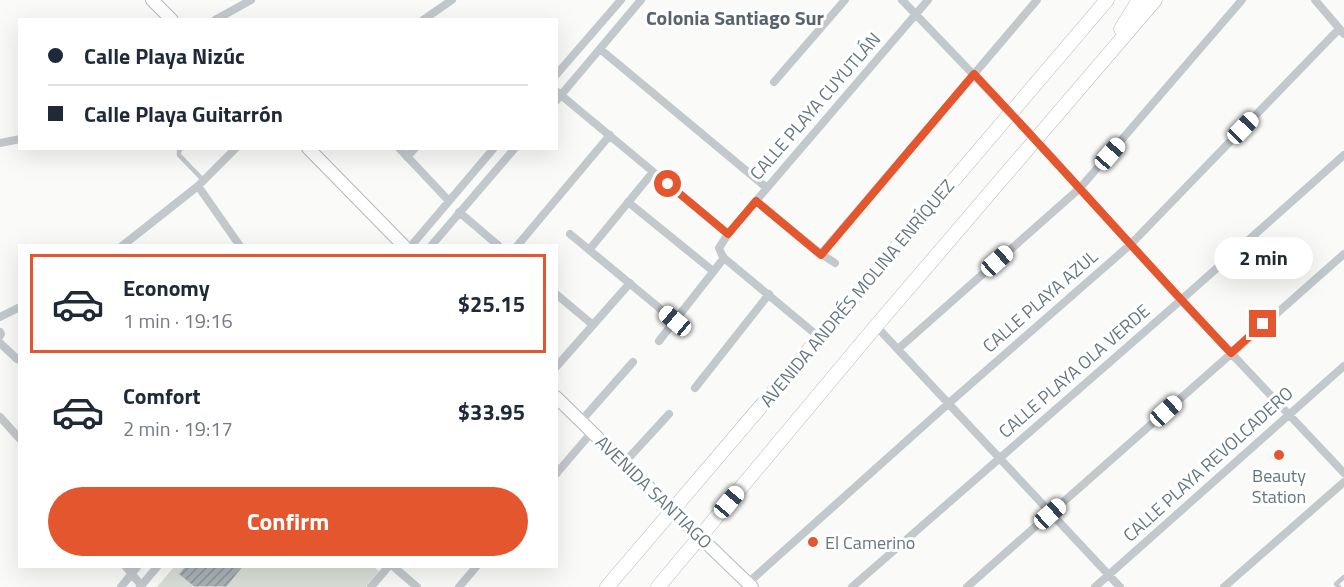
<!DOCTYPE html>
<html lang="en">
<head>
<meta charset="utf-8">
<style>
	:root { --surface:#fff; --page:#f6f6f7; --text:#1f2937; --muted:#747a83; --line:#e0e1e3; --accent:#e4572e }
	body { margin:0; font-family:"Titillium Web",sans-serif; background:var(--page); color:var(--text); height:100vh; display:flex; flex-direction:column; font-size:22px; white-space:nowrap }
	* { box-sizing:border-box; margin:0 }
	p { font-size:20px; color:var(--muted) }
	.icon { flex:none; width:33px; height:33px; fill:none; stroke:currentColor; stroke-width:2; stroke-linecap:round; stroke-linejoin:round }
	.map { position:relative; flex:1; overflow:hidden }
	.sheet { position:absolute; left:18px; top:244px; width:540px; height:324px; display:flex; flex-direction:column; background:var(--surface); border-radius:0px; box-shadow:0 6px 24px #0002 }
	.sheet>* { flex:none }
	.hud { position:absolute; left:18px; top:18px; width:540px; height:132px; border-radius:0px; box-shadow:0 6px 24px #0002; display:grid; align-content:center; height:132px; padding:0 30px; background:var(--surface) }
	.end { position:absolute; width:27px; height:27px; margin:-14px; border:8px solid #e4572e; background:#fff; box-shadow:0 0 0 3px #fff }
	.from { border-radius:50% }
	.bubble { position:absolute; height:42px; border-radius:21px; background:var(--surface); box-shadow:0 6px 24px #0002; font-size:20px; font-weight:700; line-height:42px; text-align:center }
	.car { position:absolute; width:18px; height:36px; margin:-18px -9px; border-radius:8px; box-shadow:0 0 4px 2px #0007; background:linear-gradient(#fff 24%,#345 0 40%,#fff 0 76%,#345 0 86%,#fff 0) }
	.hud b { display:flex; align-items:center; gap:21px; height:57px; font-size:22px }
	.hud b+b { border-top:2px solid var(--line) }
	.hud i { width:15px; height:15px; background:var(--text) }
	ul { padding:10px 0 0; list-style:none }
	li { display:flex; align-items:center; gap:18px; height:99px; margin:0 12px 9px; padding:0 18px; border:3px solid transparent; border-radius:0px }
	li div { flex:1 }
	li b { display:block; font-size:22px }
	li em { font-style:normal; font-weight:700 }
	li.active { border-color:var(--accent) }
	li>.icon { width:54px; height:54px; stroke-width:1.5 }
	.action { display:flex; gap:12px; margin-top:auto; padding:12px 30px }
	.action a { flex:1; height:69px; border-radius:36px; background:var(--accent); color:#fff; font-size:24px; font-weight:700; line-height:69px; text-align:center }
	.map>svg:first-child { display:block }
</style>
</head>
<body>
<div class="map">
<svg width="1344" height="587" viewBox="0 0 1344 587">
	<defs>
		<pattern id="building-hatch" width="6" height="6" patternUnits="userSpaceOnUse" patternTransform="scale(1.5)"><rect width="6" height="6" fill="#aab3b9"/><path d="M-1 1l2-2M0 6l6-6M5 7l2-2" fill="none" stroke="#8e969c"/></pattern>
	</defs>
	<rect width="100%" height="100%" fill="#fafaf8"/>
	<path fill="#dadfd7" d="M174 567H374L379 571 366 587H157Z"/>
	<path fill="url(#building-hatch)" stroke="#dcdcda" stroke-width="1.5" d="M184 567H243L227 587H194L178 574Z"/>
	<g fill="none" stroke-linecap="round" stroke-linejoin="round">
		<defs>
			<path id="secondary" d="M152 0 172 20
				M308 148 404 246
				M556 397 672 510 752 587"/>
			<path id="primary" d="M1121 29 1139 0
				M607 587 1107 0
				M658 587 876 326 1155 0"/>
		</defs>
		<use href="#secondary" stroke="#b3babf" stroke-width="14"/>
		<use href="#primary" stroke="#b5babe" stroke-width="15"/>
		<path stroke="#c3c8cc" stroke-width="4.5" d="M182 148 179 151V155L204 181
			M1339 587 1336 584 1344 577"/>
		<path stroke="#c3c8cc" stroke-width="8" d="M902 0 1036 140 1181 300 1344 473
			M1315 0 1344 34
			M215 20 251 0
			M423 20 452 0
			M600 49 767 188
			M556 75 621 0
			M774 82 845 0
			M556 91 728 234
			M556 101 641 0
			M0 143 20 139
			M399 148 449 201
			M407 157 415 148
			M198 186 240 246
			M756 201 821 254 835 263
			M628 202 713 271
			M459 212 499 246
			M570 234 675 321
			M122 246 198 186 236 148
			M411 246 494 148
			M431 246 515 148
			M517 246 610 135
			M589 250 653 172
			M821 254 1037 0
			M556 294 593 325
			M0 317 20 307
			M876 326 1120 587
			M0 332 1 334 0 336
			M819 337 724 258 722 255 719 248 728 234 767 188 928 0
			M659 341 724 258
			M0 343 17 359 20 360
			M898 349 1080 188 1242 0
			M556 367 630 283
			M695 388 769 294
			M0 417 20 439
			M581 421 633 362
			M624 463 669 414
			M556 474 592 432
			M126 567 141 585
			M394 567 417 587
			M748 583 949 403 1131 244 1339 29
			M121 587 137 567
			M140 587 157 567
			M371 587 388 567
			M459 587 476 567
			M852 587 1181 300 1344 155
			M967 587 1344 254
			M1095 587 1344 366
			M1224 587 1344 482"/>
		<use href="#secondary" stroke="#fff" stroke-width="12"/>
		<use href="#primary" stroke="#fff" stroke-width="14"/>
	</g>
	<g fill="none" stroke-linecap="round" stroke-linejoin="round">
		<path stroke="#e4572e" stroke-width="8" d="M668 184 728 234 756 201 821 255 974 74C1061 166 1144 261 1231 353L1263 324"/>
	</g>
	<g fill="#e4572e" stroke="#fff" stroke-width="2">
		<circle cx="1279" cy="455" r="6"/>
		<circle cx="813" cy="542" r="6"/>
	</g>
	<g text-anchor="middle" dominant-baseline="central" stroke-width="6" stroke-linejoin="round" paint-order="stroke">
		<g font-size="18" fill="#657683" stroke="#fff">
			<text transform="translate(815 106) rotate(-49)">CALLE PLAYA CUYUTLÁN</text>
			<text transform="translate(857 293) rotate(-50)">AVENIDA ANDRÉS MOLINA ENRÍQUEZ</text>
			<text transform="translate(1040 301) rotate(-41)">CALLE PLAYA AZUL</text>
			<text transform="translate(1074 371) rotate(-41)">CALLE PLAYA OLA VERDE</text>
			<text transform="translate(1208 464) rotate(-42)">CALLE PLAYA REVOLCADERO</text>
			<text transform="translate(654 492) rotate(44)">AVENIDA SANTIAGO</text>
		</g>
		<g font-size="18" fill="#657683" stroke="#fff">
			<text x="1279" y="475">Beauty<tspan x="1279" dy="21">Station</tspan></text>
			<text x="825" y="542" text-anchor="start">El Camerino</text>
		</g>
		<g font-size="20" font-weight="bold" fill="#57646e" stroke="#fff">
			<text x="735" y="17">Colonia Santiago Sur</text>
		</g>
	</g>
</svg>
<i class="end from" style="left:668px;top:184px"></i>
<i class="end" style="left:1263px;top:324px"></i>
<div class="bubble" style="left:1214px;top:237px;width:99px">2 min</div>
<i class="car" style="left:1243px;top:128px;rotate:44deg"></i>
<i class="car" style="left:1110px;top:154px;rotate:41deg"></i>
<i class="car" style="left:997px;top:261px;rotate:48deg"></i>
<i class="car" style="left:675px;top:321px;rotate:310deg"></i>
<i class="car" style="left:1166px;top:411px;rotate:48deg"></i>
<i class="car" style="left:729px;top:502px;rotate:40deg"></i>
<i class="car" style="left:1050px;top:514px;rotate:48deg"></i>
<div class="hud">
<b><i class="from"></i>Calle Playa Nizúc</b>
<b><i></i>Calle Playa Guitarrón</b>
</div>
<section class="sheet">
<ul>
<li class="active"><svg class="icon" aria-label="car" viewBox="0 0 24 24"><path d="M5 17H2v-5l4-1 3-4h7l3 4 3 1v5h-3M9 17h6M6 11h13"/><circle cx="7" cy="17" r="2"/><circle cx="17" cy="17" r="2"/></svg><div><b>Economy</b><p>1 min · 19:16</p></div><em>$25.15</em></li>
<li><svg class="icon" aria-label="car" viewBox="0 0 24 24"><path d="M5 17H2v-5l4-1 3-4h7l3 4 3 1v5h-3M9 17h6M6 11h13"/><circle cx="7" cy="17" r="2"/><circle cx="17" cy="17" r="2"/></svg><div><b>Comfort</b><p>2 min · 19:17</p></div><em>$33.95</em></li>
</ul>
<div class="action"><a>Confirm</a></div>
</section>
</div>
</body>
</html>
